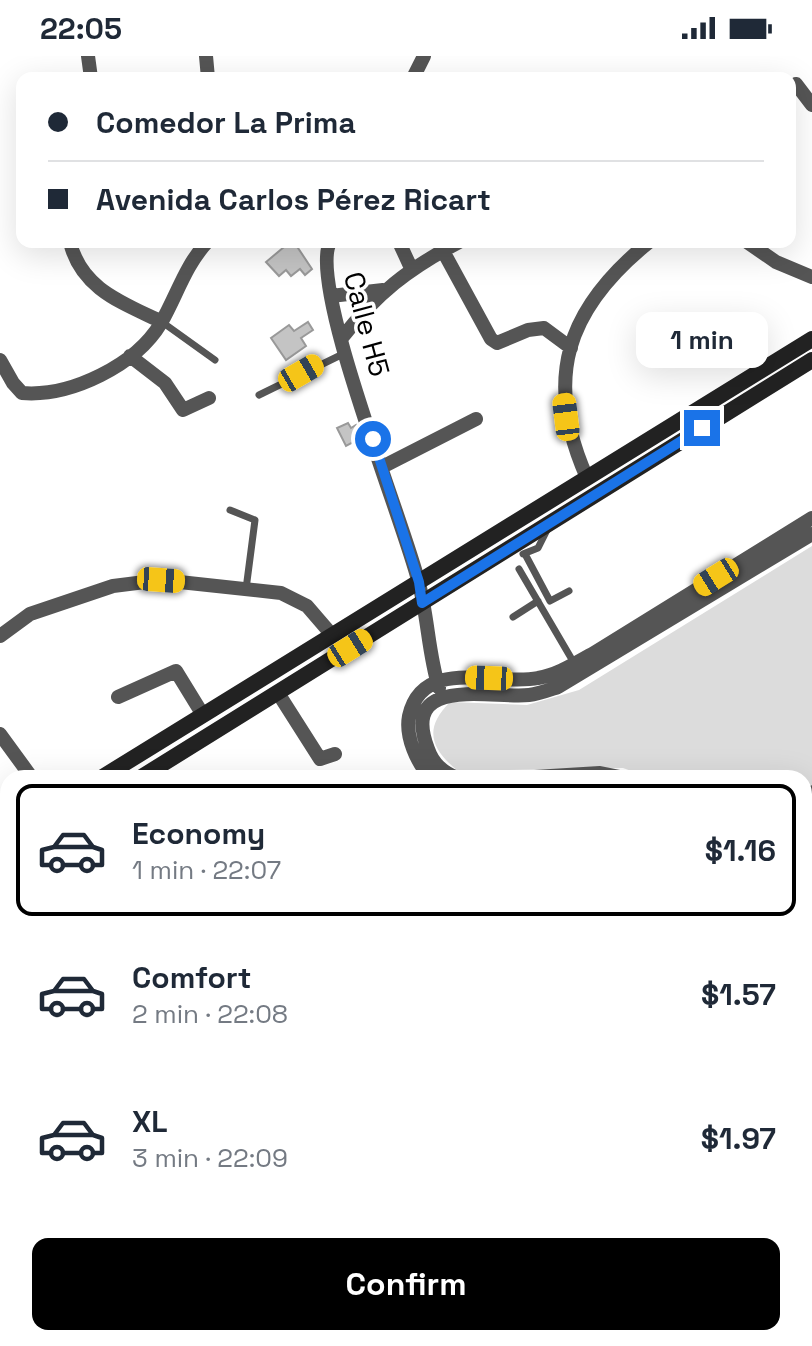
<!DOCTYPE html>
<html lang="en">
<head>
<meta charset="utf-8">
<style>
	:root { --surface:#fff; --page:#f6f6f7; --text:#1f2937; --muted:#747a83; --line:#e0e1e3; --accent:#000 }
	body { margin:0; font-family:"Space Grotesk",sans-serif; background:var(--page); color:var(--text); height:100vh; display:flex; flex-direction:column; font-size:30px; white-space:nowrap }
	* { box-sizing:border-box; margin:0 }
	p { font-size:26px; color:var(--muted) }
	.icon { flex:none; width:44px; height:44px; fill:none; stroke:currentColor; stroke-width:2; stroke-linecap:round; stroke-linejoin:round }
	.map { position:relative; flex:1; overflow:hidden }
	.panel { position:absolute; left:0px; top:714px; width:812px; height:576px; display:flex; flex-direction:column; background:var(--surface); border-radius:24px 24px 0 0; box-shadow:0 8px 32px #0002 }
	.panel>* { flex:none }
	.hud { position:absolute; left:16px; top:16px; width:780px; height:176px; border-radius:16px; box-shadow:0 8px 32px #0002; display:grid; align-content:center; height:176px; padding:0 32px; background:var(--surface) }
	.end { position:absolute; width:36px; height:36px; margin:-18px; border:10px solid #1a73e8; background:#fff; box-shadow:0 0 0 4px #fff }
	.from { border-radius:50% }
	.bubble { position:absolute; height:56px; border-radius:16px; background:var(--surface); box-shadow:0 8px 32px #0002; font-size:26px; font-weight:700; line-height:56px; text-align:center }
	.car { position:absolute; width:24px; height:48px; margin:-24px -12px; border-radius:10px; box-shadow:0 0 6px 2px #0007; background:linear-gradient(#f5c518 24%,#345 0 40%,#f5c518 0 76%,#345 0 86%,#f5c518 0) }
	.hud b { display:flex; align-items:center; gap:28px; height:76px; font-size:30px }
	.hud b+b { border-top:2px solid var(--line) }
	.hud i { width:20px; height:20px; background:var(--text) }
	ul { padding:14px 0 0; list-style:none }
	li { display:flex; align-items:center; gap:24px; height:132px; margin:0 16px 12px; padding:0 16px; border:4px solid transparent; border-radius:16px }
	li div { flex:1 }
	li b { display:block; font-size:30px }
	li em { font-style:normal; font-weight:700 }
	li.selected { border-color:var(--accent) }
	li>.icon { width:72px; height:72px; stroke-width:1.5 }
	.button { display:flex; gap:16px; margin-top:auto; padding:16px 32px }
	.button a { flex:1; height:92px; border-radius:16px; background:var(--accent); color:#fff; font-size:32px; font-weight:700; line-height:92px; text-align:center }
	.status { display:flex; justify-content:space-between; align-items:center; height:56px; padding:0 40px; background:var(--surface); direction:ltr }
	.status svg { height:22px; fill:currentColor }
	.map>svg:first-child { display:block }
</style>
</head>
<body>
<div class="status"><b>22:05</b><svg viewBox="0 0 49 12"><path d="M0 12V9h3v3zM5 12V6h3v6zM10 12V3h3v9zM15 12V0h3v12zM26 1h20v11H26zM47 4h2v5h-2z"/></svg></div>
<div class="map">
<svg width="812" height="1290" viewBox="0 0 812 1290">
	<rect width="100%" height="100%" fill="#fff"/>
	<path fill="#dcdcdc" d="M812 490V1290H410V1282H804V722H651L623 712 458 715C431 693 423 673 450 646L527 649 579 634Z"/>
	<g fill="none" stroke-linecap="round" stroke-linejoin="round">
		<path stroke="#a3a3a3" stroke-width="4" d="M804 853 812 837
			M585 1290 588 1282"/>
	</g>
	<path fill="#c4c4c4" stroke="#999" stroke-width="2" d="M290 186H294L312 213 305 219 300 213 291 220 286 214 279 220 266 206Z
		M308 266 313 274 301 282 306 290 286 304 271 282 289 269 294 275Z
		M348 367 351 372 356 369 361 382 346 390 337 372Z"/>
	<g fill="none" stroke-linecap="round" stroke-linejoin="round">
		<path stroke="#555" stroke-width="7" d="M162 266 215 304
			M259 339 345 297
			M230 454 255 464 246 533
			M523 498 538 492 548 472
			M525 498 550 545 569 535
			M519 513 574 607
			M513 561 538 545
			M804 740 812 733
			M458 1290 459 1282"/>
		<path stroke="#555" stroke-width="14" d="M88 0 91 22
			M206 0 208 22
			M413 22 424 0
			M796 28 812 49
			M70 186C81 233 123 247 162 266
			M330 186C308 229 403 464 418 524 428 559 428 597 439 632
			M399 186 411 212
			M747 186 776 206 812 221
			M443 195 491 283 497 287 528 274 544 272 571 292
			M331 240 383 234
			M341 283C377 237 408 213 459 186
			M130 300 165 327 183 354 209 342
			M0 304 13 327 22 337C71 341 136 309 161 267 177 239 185 210 207 186
			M382 411 476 363
			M587 422C543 323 566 253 649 186
			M0 580 30 558 113 530 161 524 281 537 307 550 332 579
			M278 637 320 703 335 698
			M118 641 176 615 203 659
			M0 678 32 722
			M431 722C417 707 405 681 409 660 423 599 496 631 538 622 558 619 577 606 594 597L812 462
			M457 722C443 716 433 708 428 693 399 618 491 643 529 639 539 638 549 634 558 631L812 478
			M518 722 600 717 625 722
			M0 872 8 878
			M0 1024 8 1026
			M0 1107 8 1086
			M139 1290V1282
			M387 1290 389 1282
			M401 1290 403 1282"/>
		<path stroke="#222" stroke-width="16" d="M101 722 812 283
			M140 722 812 304
			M0 785 8 780
			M0 809 8 804"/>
	</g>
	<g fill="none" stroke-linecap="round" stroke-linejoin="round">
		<path stroke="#1a73e8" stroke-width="10" d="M373 383 419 526 422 547 702 372"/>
	</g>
	<g text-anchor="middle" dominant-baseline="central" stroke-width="7" stroke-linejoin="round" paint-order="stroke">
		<g font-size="28" fill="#000" stroke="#fff">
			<text transform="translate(367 268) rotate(75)">Calle H5</text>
		</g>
	</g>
</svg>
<i class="end from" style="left:373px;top:383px"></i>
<i class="end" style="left:702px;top:372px"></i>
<div class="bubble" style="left:636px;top:256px;width:132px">1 min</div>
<i class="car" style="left:301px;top:317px;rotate:60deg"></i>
<i class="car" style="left:566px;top:361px;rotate:353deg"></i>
<i class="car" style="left:716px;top:521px;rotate:238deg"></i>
<i class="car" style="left:161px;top:524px;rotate:94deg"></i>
<i class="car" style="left:350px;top:592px;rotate:58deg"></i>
<i class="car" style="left:489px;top:622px;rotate:272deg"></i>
<div class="hud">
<b><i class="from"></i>Comedor La Prima</b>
<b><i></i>Avenida Carlos Pérez Ricart</b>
</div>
<section class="panel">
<ul>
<li class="selected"><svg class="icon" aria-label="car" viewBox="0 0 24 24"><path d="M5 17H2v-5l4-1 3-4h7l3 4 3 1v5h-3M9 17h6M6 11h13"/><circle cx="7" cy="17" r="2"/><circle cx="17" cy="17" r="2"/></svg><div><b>Economy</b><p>1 min · 22:07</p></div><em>$1.16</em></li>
<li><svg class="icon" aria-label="car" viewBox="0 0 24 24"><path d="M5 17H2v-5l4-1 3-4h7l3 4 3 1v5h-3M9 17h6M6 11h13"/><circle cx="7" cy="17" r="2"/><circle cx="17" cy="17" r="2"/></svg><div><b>Comfort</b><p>2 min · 22:08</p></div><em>$1.57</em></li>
<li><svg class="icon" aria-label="car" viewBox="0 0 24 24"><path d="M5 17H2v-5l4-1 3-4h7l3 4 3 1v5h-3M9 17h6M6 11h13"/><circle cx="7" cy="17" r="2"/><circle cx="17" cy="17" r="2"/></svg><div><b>XL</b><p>3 min · 22:09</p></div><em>$1.97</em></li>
</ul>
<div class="button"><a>Confirm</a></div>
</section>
</div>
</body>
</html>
